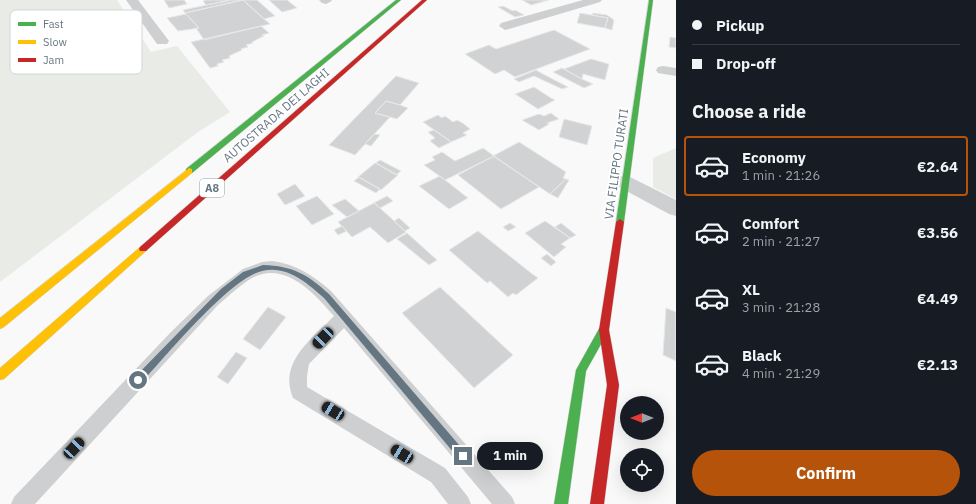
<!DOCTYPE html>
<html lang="en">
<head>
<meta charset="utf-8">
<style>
	:root { --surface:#171b24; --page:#242831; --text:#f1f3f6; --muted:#9ea1a6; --line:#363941; --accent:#b45309 }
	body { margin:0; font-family:"IBM Plex Sans",sans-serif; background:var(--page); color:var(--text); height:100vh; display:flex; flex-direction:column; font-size:15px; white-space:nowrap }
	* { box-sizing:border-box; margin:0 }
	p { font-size:13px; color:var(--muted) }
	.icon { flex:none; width:22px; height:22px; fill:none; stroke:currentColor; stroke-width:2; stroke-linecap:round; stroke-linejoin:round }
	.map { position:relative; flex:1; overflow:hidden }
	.side { display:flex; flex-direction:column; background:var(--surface); width:300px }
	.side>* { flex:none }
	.top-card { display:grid; align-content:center; height:88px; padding:0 16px; background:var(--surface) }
	.needle { width:26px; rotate:270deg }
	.tools { position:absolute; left:620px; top:396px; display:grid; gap:8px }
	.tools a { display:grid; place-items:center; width:44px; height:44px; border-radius:50%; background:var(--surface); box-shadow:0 4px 16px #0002; font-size:20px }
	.end { position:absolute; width:18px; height:18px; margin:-9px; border:5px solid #657683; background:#fff; box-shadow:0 0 0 2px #fff }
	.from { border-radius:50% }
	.bubble { position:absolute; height:28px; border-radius:14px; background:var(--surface); box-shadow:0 4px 16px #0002; font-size:13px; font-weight:700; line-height:28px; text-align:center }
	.car { position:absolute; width:12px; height:24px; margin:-12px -6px; border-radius:5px; box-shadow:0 0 3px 1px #0007; background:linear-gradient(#222 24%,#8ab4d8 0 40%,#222 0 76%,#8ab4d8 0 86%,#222 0) }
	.top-card b { display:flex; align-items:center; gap:14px; height:38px; font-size:15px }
	.top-card b+b { border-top:1px solid var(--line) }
	.top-card i { width:10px; height:10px; background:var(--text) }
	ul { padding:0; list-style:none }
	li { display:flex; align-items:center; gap:12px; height:60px; margin:0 8px 6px; padding:0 8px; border:2px solid transparent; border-radius:4px }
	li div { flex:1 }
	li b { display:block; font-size:15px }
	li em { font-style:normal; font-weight:700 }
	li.current { border-color:var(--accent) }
	li>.icon { width:36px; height:36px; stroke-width:1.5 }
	h2 { padding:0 16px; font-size:18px; line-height:48px }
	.button { display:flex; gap:8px; margin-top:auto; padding:8px 16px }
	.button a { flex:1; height:46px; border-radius:24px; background:var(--accent); color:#fff; font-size:16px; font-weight:700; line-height:46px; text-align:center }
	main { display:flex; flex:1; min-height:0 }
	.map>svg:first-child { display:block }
</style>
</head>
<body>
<main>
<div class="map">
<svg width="676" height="504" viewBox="0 0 676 504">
	<rect width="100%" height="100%" fill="#f9f9f9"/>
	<path fill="#e8ebe6" d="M0 0H117L151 52 177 46 230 112 198 132 0 282Z
		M676 148V199L653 187V158Z"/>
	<path fill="#d0d2d3" stroke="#e8e8e8" d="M164 0H184L187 4 169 8Z
		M206 0H227L228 1 206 5 203 1Z
		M242 0 185 13 183 10 230 0Z
		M243 0H257L275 16 264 19Z
		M243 0 270 24 204 40 196 28H199L185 13Z
		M269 0H287L297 8 282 12Z
		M522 0H549L531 5Z
		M503 6 513 11 515 10 524 15 515 17 498 7Z
		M580 13 608 18 605 28 577 23Z
		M593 13 607 15 614 20 612 30 605 28 608 18 592 15Z
		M186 14 199 28 178 31 167 18Z
		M261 26 269 33 262 35 264 36 252 42 253 43 246 45 248 47 241 49 242 50 229 56 230 58 222 60 224 62 217 64 218 66 210 68 191 42Z
		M554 30 590 49 515 77 504 70 495 74 465 54 489 45 496 49Z
		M670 37 676 38V48L669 47Z
		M591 59 609 64 605 80 583 74 582 79 564 69Z
		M562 68 582 79 593 84 584 88 553 72Z
		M536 70 541 73 568 87 562 89 534 76 519 82 514 79Z
		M396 76 419 83 400 105 386 101 375 113 390 117 355 155 329 145Z
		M534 87 551 98 555 100 538 109 515 94Z
		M386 101 400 105 408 108 397 119 375 113Z
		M551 113 559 119 547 123 549 124 539 130 522 120 539 114 544 116Z
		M438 115 442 118 445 116 453 122 457 120 464 124 470 129 463 133 467 135 451 142 423 122Z
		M564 119 592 126 587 145 559 137Z
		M434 130 449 140 451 142 439 148 430 141 435 138 428 132Z
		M374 134 380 135 371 146 365 144Z
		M519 142 566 172 563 178 566 179 550 194 493 156Z
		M483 148 494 156 445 180 424 165 435 160 432 157 442 152 455 161Z
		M494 156 539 187 501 209 458 175Z
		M380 160 401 171 396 175 376 163Z
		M375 163 398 175 381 190 358 177Z
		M440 176 445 180 468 198 449 209 419 186Z
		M359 177 380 189 376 193 354 181Z
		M566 179 569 180 558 198 550 194Z
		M295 184 305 196 285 205 277 194Z
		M317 196 334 214 312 225 296 206Z
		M387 196 393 201 380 208 374 203Z
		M345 199 359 211 347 217 332 205Z
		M374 203 380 208 406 232 388 243 370 227 352 237 338 222Z
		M399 218 410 228 405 231 394 221Z
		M545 221 570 238 561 244 566 247 554 257 525 233Z
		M510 223 516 227 508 231 503 227Z
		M561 223 576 235 570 238 555 227Z
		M342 226 347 231 338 235 334 230Z
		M478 231 531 273 538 278 516 295 513 293 508 297 490 281 487 283 449 250Z
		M407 233 437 260 429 265 397 239Z
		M547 254 556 262 551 266 541 258Z
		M440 287 513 355 474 388 402 313Z
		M268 307 286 317 260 350 243 339Z
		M666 308 676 312V361L663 355Z
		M236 352 247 358 228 384 217 377Z"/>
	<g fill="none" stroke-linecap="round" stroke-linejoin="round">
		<defs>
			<path id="fast" d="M396 0H401L192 173H186V169Z
				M649 0H653L624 222 620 225 616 222Z
				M604 325 608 327 609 330 586 371 568 504H554L576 370 600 327Z"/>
			<path id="slow" d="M189 168 192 169V173L4 327 0 329V318Z
				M143 245 146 247 147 249 146 251 4 379 0 380V368L140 247Z"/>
			<path id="jam" d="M422 0H427L146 251H140L139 249 140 247Z
				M620 219 624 222 609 330 619 385 604 504H590L607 385 599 330 616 222Z"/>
		</defs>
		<use href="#fast" stroke="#d5d6d7" stroke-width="1"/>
		<use href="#slow" stroke="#d5d6d7" stroke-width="1"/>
		<use href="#jam" stroke="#d5d6d7" stroke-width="1"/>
		<path fill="#cecfd0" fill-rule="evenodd" d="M272 261C296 264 314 276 331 291L512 497 515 504H492L344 328 309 364 307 376V387L445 468 468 497 471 504H448L431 482 293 398C278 362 312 339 334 316 315 294 285 260 252 278 240 285 229 296 218 305L35 504H11L14 497 171 332 208 296 243 269 262 262Z"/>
		<path fill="#cecfd0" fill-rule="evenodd" d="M126 0H138L169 41 167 44H157Z
			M319 0H331L332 1 326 4 322 3Z
			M583 0H602L600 2 509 29 505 30 499 26 501 23Z
			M663 66 676 68V76L658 73 656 70 658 67Z
			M626 175 676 200V216L669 214 619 187 616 182 619 177Z"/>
		<use href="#fast" fill="#4caf50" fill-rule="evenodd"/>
		<use href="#slow" fill="#ffc107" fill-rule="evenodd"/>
		<use href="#jam" fill="#c62828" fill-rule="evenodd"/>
	</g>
	<path fill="#657683" d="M263 265C293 266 307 274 329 294L466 453V459H459L324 298C307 283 287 265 262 271 230 278 166 356 141 383H135V377L221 289 243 272Z"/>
	<g text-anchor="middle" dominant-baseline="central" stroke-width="4" stroke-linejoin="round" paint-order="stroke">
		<rect fill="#fff" stroke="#939fa8" stroke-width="1" x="200" y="179" width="24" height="18" rx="3"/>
		<g font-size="11" font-weight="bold" fill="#657683">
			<text x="212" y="188">A8</text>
		</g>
		<g font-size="12" fill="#657683" stroke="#fff">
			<text transform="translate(276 115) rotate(-41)">AUTOSTRADA DEI LAGHI</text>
			<text transform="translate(616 164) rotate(-82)">VIA FILIPPO TURATI</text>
		</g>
	</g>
	<rect x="10" y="10" width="132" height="64" rx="6" fill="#fff" stroke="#d1d6da" stroke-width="1"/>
	<rect x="18" y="22" width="18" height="4" fill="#4caf50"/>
	<rect x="18" y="40" width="18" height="4" fill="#ffc107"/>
	<rect x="18" y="58" width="18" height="4" fill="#c62828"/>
	<g font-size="11" fill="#657683">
		<text x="43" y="28">Fast</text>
		<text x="43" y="46">Slow</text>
		<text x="43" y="64">Jam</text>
	</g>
</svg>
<div class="tools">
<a><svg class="needle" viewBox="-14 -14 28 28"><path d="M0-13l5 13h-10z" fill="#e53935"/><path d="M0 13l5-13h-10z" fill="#9ea1a6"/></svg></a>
<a><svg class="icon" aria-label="locate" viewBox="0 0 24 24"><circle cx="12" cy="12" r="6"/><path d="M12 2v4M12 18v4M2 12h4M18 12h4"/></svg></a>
</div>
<i class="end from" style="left:138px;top:380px"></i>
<i class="end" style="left:463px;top:456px"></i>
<div class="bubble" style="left:477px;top:442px;width:66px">1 min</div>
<i class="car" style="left:323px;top:338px;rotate:224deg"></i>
<i class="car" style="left:333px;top:411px;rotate:301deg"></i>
<i class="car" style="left:74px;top:448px;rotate:43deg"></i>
<i class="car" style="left:402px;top:454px;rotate:301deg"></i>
</div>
<section class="side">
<div class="top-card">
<b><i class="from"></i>Pickup</b>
<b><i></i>Drop-off</b>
</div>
<h2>Choose a ride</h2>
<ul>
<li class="current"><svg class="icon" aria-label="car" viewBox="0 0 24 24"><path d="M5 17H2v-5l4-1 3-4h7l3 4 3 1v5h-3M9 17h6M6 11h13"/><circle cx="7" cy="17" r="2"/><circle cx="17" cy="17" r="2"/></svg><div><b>Economy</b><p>1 min · 21:26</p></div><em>€2.64</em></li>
<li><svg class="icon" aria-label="car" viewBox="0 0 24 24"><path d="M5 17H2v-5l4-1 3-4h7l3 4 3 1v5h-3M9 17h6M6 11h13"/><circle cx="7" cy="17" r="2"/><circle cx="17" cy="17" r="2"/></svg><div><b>Comfort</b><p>2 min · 21:27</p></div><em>€3.56</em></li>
<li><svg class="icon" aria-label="car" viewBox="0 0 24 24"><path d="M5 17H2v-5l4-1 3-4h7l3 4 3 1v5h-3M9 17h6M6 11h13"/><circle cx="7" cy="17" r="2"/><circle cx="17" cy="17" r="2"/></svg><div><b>XL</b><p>3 min · 21:28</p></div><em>€4.49</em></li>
<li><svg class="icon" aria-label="car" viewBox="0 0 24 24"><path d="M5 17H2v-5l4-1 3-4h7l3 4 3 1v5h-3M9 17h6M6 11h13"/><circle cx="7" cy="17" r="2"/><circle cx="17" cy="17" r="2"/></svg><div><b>Black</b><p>4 min · 21:29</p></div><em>€2.13</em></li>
</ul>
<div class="button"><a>Confirm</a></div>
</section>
</main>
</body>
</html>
